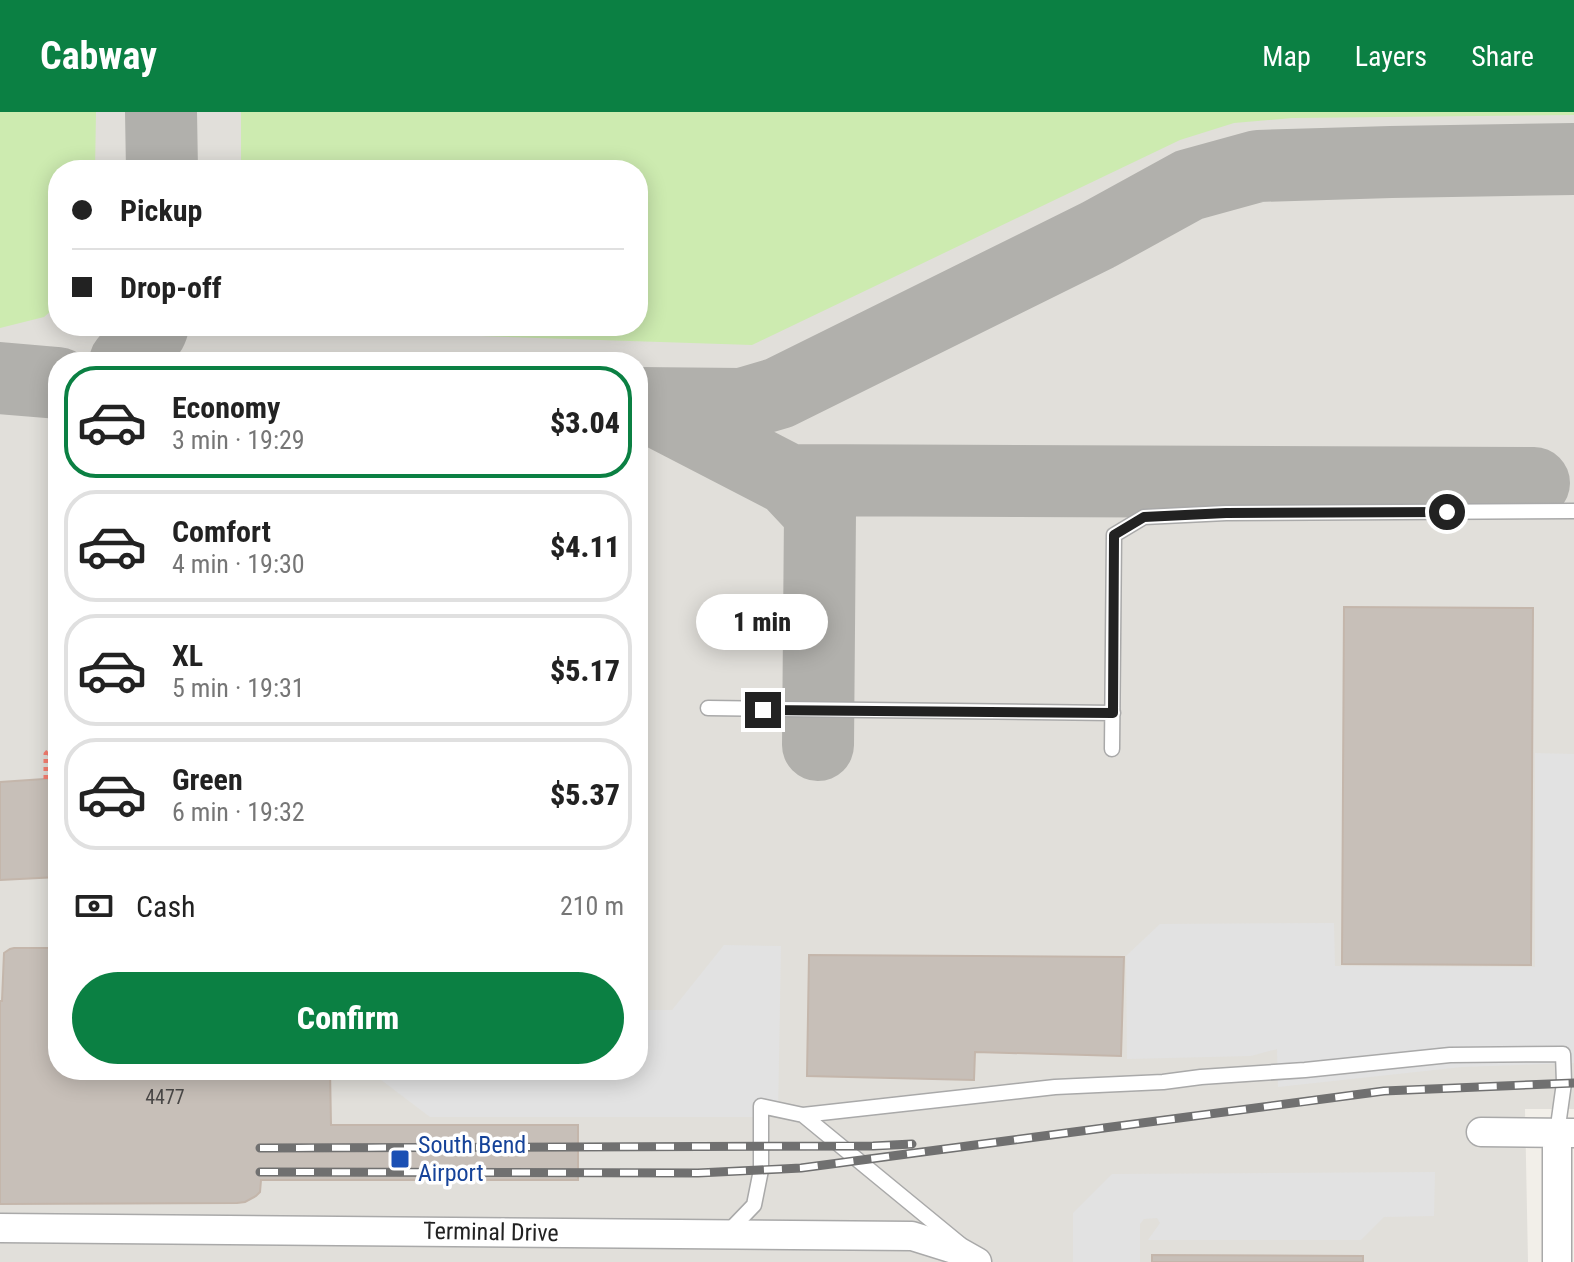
<!DOCTYPE html>
<html lang="en">
<head>
<meta charset="utf-8">
<style>
	:root { --surface:#fff; --page:#f2f2f2; --text:#222; --muted:#767676; --line:#e0e0e0; --accent:#0b8043 }
	body { margin:0; font-family:"Roboto Condensed",sans-serif; background:var(--page); color:var(--text); height:100vh; display:flex; flex-direction:column; font-size:30px; white-space:nowrap }
	* { box-sizing:border-box; margin:0 }
	p { font-size:26px; color:var(--muted) }
	.icon { flex:none; width:44px; height:44px; fill:none; stroke:currentColor; stroke-width:2; stroke-linecap:round; stroke-linejoin:round }
	.map { position:relative; flex:1; overflow:hidden }
	.side { position:absolute; left:48px; top:240px; width:600px; height:728px; display:flex; flex-direction:column; background:var(--surface); border-radius:32px; box-shadow:0 4px 20px #0003 }
	.side>* { flex:none }
	.top-card { position:absolute; left:48px; top:48px; width:600px; height:176px; border-radius:32px; box-shadow:0 4px 20px #0003; display:grid; align-content:center; height:176px; padding:0 24px; background:var(--surface) }
	.end { position:absolute; width:36px; height:36px; margin:-18px; border:10px solid #222; background:#fff; box-shadow:0 0 0 4px #fff }
	.from { border-radius:50% }
	.bubble { position:absolute; height:56px; border-radius:28px; background:var(--surface); box-shadow:0 4px 20px #0003; font-size:26px; font-weight:800; line-height:56px; text-align:center }
	.top-card b { display:flex; align-items:center; gap:28px; height:76px; font-size:30px }
	.top-card b+b { border-top:2px solid var(--line) }
	.top-card i { width:20px; height:20px; background:var(--text) }
	ul { padding:14px 0 0; list-style:none }
	li { display:flex; align-items:center; gap:24px; height:112px; margin:0 16px 12px; padding:0 8px; border:4px solid var(--line); border-radius:32px }
	li div { flex:1 }
	li b { display:block; font-size:30px }
	li em { font-style:normal; font-weight:800 }
	li.on { border-color:var(--accent) }
	li>.icon { width:72px; height:72px; stroke-width:1.5 }
	.pay { display:flex; align-items:center; gap:20px; height:88px; padding:0 24px; font-size:30px }
	.pay p { margin-inline-start:auto }
	.button { display:flex; gap:16px; margin-top:auto; padding:16px 24px }
	.button a { flex:1; height:92px; border-radius:48px; background:var(--accent); color:#fff; font-size:32px; font-weight:800; line-height:92px; text-align:center }
	header { display:flex; align-items:center; gap:48px; box-sizing:border-box; height:112px; padding:0 40px; background:var(--accent); color:#fff }
	header strong { font-size:38px }
	nav { display:flex; gap:44px; margin-inline-start:auto; font-size:28px }
	.map>svg:first-child { display:block }
</style>
</head>
<body>
<header>
<strong>Cabway</strong>
<nav><a>Map</a><a>Layers</a><a>Share</a></nav>
</header>
<div class="map">
<svg width="1574" height="1150" viewBox="0 0 1574 1150">
	<rect width="100%" height="100%" fill="#f2efe9"/>
	<path fill="#e1dfda" fill-rule="evenodd" d="M0 0H1574V997H1525L1528 1150H0ZM58 58H638V214H58ZM58 250H638V958H58Z"/>
	<path fill="#cdebb0" d="M0 0H96L95 58H58V193L44 205 0 216Z
		M241 0H1574V3L1292 6 1234 11 1180 28 752 233 331 219 318 214H638V58H241Z"/>
	<path fill="#e2e2e2" d="M1535 641 1574 642V951L1462 955 1278 975 1277 937 1251 944 1127 947 1126 844 1160 812 1334 811 1335 854 1535 855Z
		M724 833 781 834 778 1005H430L368 958H638V898H672Z
		M1435 1060 1434 1104 1384 1105 1361 1128H1148L1160 1111 1157 1106 1144 1107 1140 1112V1150H1073V1101L1112 1062Z"/>
	<g fill="none" stroke-linecap="round" stroke-linejoin="round">
		<path stroke="#b1b0ac" stroke-width="72" d="M161 0 162 58
			M125 250 151 219 153 214
			M0 266 58 271
			M638 291 742 292 779 281 1098 123 1189 73 1258 54 1391 50 1574 47
			M650 296 789 368 1534 371
			M789 368 820 401 818 633"/>
	</g>
	<path fill="#c7bfb8" stroke="#c4b6ab" stroke-width="2" d="M1344 495 1533 496 1531 853 1342 852Z
		M58 666V765L0 768V670Z
		M14 836H58V958H330L331 1013H578V1068H261L260 1080 256 1084 245 1090 237 1091 0 1092V889H2L4 841 10 837Z
		M809 843 1124 845 1121 944 975 940 974 968 807 964Z
		M1152 1143 1363 1144V1150H1152Z"/>
	<g fill="none" stroke-linecap="round" stroke-linejoin="round">
		<defs>
			<path id="lane" d="M708 596 1113 601
				M1112 637 1114 423 1144 405 1226 401 1574 399
				M803 1003 960 1132
				M728 1120 754 1093 761 1058V994L803 1003 1055 975 1163 970 1201 965 1305 958 1450 943 1563 942 1564 971 1557 1021"/>
			<path id="street" d="M1481 1020 1573 1021
				M1557 1021V1150
				M0 1116 912 1124 954 1137 977 1150"/>
		</defs>
		<use href="#lane" stroke="#a9a9a9" stroke-width="17"/>
		<use href="#street" stroke="#a9a9a9" stroke-width="31"/>
		<path stroke="#fa8072" stroke-width="5" stroke-dasharray="4 4" stroke-linecap="butt" d="M46 667V642L58 629"/>
		<use href="#lane" stroke="#fff" stroke-width="14"/>
		<use href="#street" stroke="#fff" stroke-width="28"/>
		<defs>
			<path id="rail" d="M260 1036 873 1034 912 1032
				M260 1060 698 1061 801 1056 1384 979 1574 971"/>
		</defs>
		<use href="#rail" stroke="#707070" stroke-width="9"/>
		<use href="#rail" stroke="#fff" stroke-width="6" stroke-dasharray="18" stroke-linecap="butt"/>
	</g>
	<g fill="none" stroke-linecap="round" stroke-linejoin="round">
		<path stroke="#222" stroke-width="10" d="M763 598 1113 601 1114 423 1144 405 1226 401 1447 400"/>
	</g>
	<rect fill="#1a4fb4" stroke="#fff" stroke-width="3" x="390" y="1037" width="20" height="20" rx="4"/>
	<g text-anchor="middle" dominant-baseline="central" stroke-width="7" stroke-linejoin="round" paint-order="stroke">
		<g font-size="20" fill="#4b4948">
			<text x="165" y="985">4477</text>
		</g>
		<g font-size="24" fill="#164399" stroke="#fff" text-anchor="start">
			<text x="418" y="1033">South Bend<tspan x="418" dy="28">Airport</tspan></text>
		</g>
		<g font-size="24" fill="#222" stroke="#fff">
			<text transform="translate(491 1120) rotate(1)">Terminal Drive</text>
		</g>
	</g>
</svg>
<i class="end from" style="left:1447px;top:400px"></i>
<i class="end" style="left:763px;top:598px"></i>
<div class="bubble" style="left:696px;top:482px;width:132px">1 min</div>
<div class="top-card">
<b><i class="from"></i>Pickup</b>
<b><i></i>Drop-off</b>
</div>
<section class="side">
<ul>
<li class="on"><svg class="icon" aria-label="car" viewBox="0 0 24 24"><path d="M5 17H2v-5l4-1 3-4h7l3 4 3 1v5h-3M9 17h6M6 11h13"/><circle cx="7" cy="17" r="2"/><circle cx="17" cy="17" r="2"/></svg><div><b>Economy</b><p>3 min · 19:29</p></div><em>$3.04</em></li>
<li><svg class="icon" aria-label="car" viewBox="0 0 24 24"><path d="M5 17H2v-5l4-1 3-4h7l3 4 3 1v5h-3M9 17h6M6 11h13"/><circle cx="7" cy="17" r="2"/><circle cx="17" cy="17" r="2"/></svg><div><b>Comfort</b><p>4 min · 19:30</p></div><em>$4.11</em></li>
<li><svg class="icon" aria-label="car" viewBox="0 0 24 24"><path d="M5 17H2v-5l4-1 3-4h7l3 4 3 1v5h-3M9 17h6M6 11h13"/><circle cx="7" cy="17" r="2"/><circle cx="17" cy="17" r="2"/></svg><div><b>XL</b><p>5 min · 19:31</p></div><em>$5.17</em></li>
<li><svg class="icon" aria-label="car" viewBox="0 0 24 24"><path d="M5 17H2v-5l4-1 3-4h7l3 4 3 1v5h-3M9 17h6M6 11h13"/><circle cx="7" cy="17" r="2"/><circle cx="17" cy="17" r="2"/></svg><div><b>Green</b><p>6 min · 19:32</p></div><em>$5.37</em></li>
</ul>
<div class="pay"><svg class="icon" aria-label="cash" viewBox="0 0 24 24"><path d="M3 7h18v10H3z"/><circle cx="12" cy="12" r="2"/></svg>Cash<p>210 m</p></div>
<div class="button"><a>Confirm</a></div>
</section>
</div>
</body>
</html>
